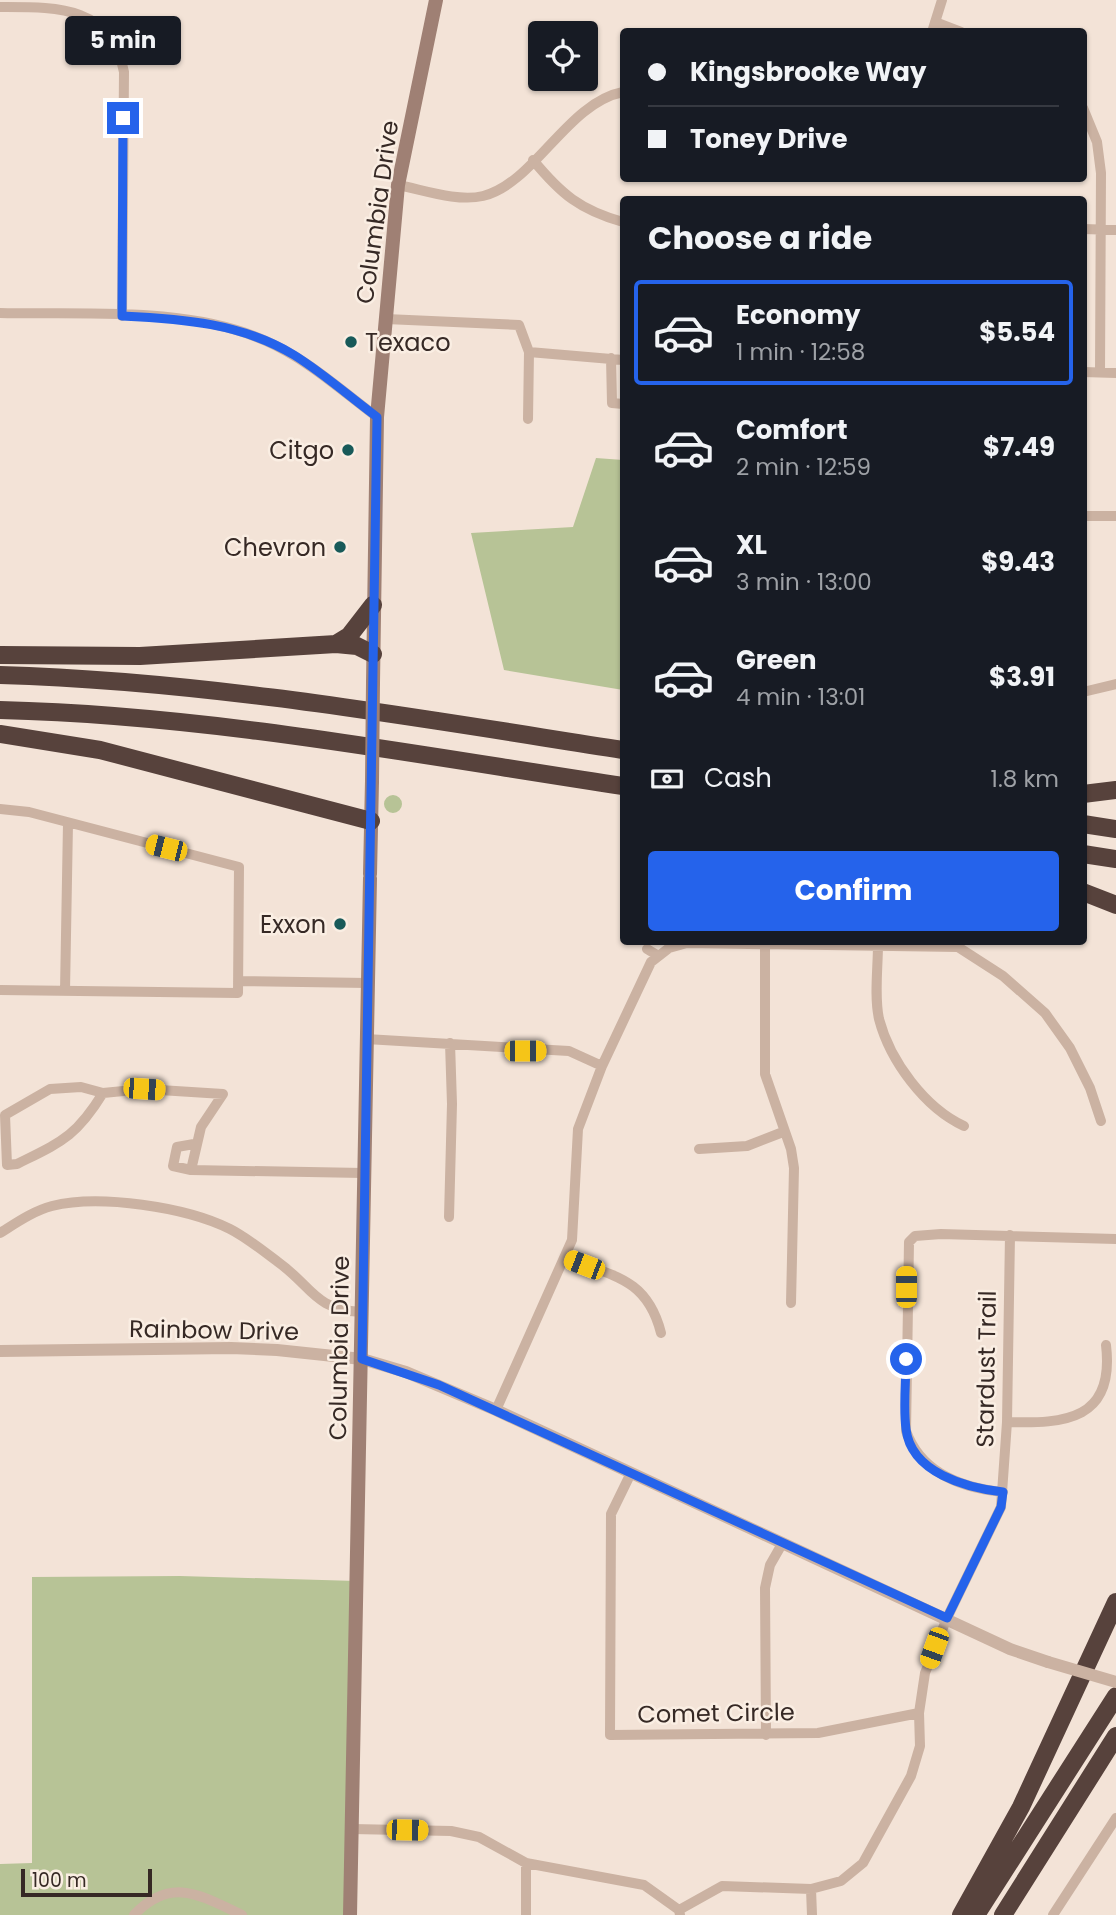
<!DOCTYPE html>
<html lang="en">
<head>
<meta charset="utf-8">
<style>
	:root { --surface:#171b24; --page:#20242c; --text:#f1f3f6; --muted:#9ea1a6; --line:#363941; --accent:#2563eb }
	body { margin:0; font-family:Poppins,sans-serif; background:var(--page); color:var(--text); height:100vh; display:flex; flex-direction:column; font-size:26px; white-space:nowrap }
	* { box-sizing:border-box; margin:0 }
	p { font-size:23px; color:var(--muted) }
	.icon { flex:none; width:38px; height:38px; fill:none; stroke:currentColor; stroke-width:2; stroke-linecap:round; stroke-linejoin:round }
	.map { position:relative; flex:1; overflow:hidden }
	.sheet { position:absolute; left:620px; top:196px; width:467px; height:749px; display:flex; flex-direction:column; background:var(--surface); border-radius:7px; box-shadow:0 2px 5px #0004 }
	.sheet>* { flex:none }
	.hud { position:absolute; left:620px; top:28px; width:467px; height:154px; border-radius:7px; box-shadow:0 2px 5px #0004; display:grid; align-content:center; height:154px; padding:0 28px; background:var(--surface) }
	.controls { position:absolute; left:528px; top:21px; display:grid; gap:14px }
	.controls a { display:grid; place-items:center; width:70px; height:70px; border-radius:7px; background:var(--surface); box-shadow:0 2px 5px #0004; font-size:35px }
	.scale { position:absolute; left:21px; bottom:18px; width:131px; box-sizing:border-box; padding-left:7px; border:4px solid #362925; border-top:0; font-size:19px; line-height:24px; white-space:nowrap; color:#362925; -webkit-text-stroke:5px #faeee3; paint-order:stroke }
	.end { position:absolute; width:32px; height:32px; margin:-16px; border:9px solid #2563eb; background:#fff; box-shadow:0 0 0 4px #fff }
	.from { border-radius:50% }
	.bubble { position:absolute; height:49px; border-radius:7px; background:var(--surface); box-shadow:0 2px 5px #0004; font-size:23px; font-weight:700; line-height:49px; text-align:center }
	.car { position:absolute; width:21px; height:42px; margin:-21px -10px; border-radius:9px; box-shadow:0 0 5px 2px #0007; background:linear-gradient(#f5c518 24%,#345 0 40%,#f5c518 0 76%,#345 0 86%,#f5c518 0) }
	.hud b { display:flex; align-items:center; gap:24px; height:66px; font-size:26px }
	.hud b+b { border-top:2px solid var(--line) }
	.hud i { width:18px; height:18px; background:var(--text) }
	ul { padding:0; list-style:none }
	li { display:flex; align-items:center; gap:21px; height:105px; margin:0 14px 10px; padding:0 14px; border:4px solid transparent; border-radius:7px }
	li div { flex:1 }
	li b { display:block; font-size:26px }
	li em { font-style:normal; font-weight:700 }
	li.current { border-color:var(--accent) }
	li>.icon { width:63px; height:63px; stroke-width:1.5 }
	h2 { padding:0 28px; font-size:32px; line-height:84px }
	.pay { display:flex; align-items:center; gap:18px; height:77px; padding:0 28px; font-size:26px }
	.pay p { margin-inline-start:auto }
	.primary-button { display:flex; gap:14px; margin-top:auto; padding:14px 28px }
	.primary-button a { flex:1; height:80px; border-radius:7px; background:var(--accent); color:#fff; font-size:28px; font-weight:700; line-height:80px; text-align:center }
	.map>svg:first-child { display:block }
</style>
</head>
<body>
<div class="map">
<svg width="1116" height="1915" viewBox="0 0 1116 1915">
	<rect width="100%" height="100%" fill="#f3e3d7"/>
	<path fill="#b7c396" d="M596 458 623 460V690L504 670 471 533 573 527Z
		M384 804a9 9 0 1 1 18 0a9 9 0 1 1-18 0Z
		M180 1576 356 1581 350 1915H0V1864L32 1863V1577Z"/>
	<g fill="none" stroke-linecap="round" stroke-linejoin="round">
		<path stroke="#cbb2a2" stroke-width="10" d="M0 7C57 7 111 5 124 72L122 316
			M935 22 961 32
			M932 32 942 0
			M1083 108 1097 142 1101 173 1100 372
			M533 160C561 194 580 210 623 222
			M398 185C424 190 457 202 483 196 535 183 567 103 623 92
			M1083 229 1116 230
			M0 313C84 315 188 306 266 341 307 359 341 390 377 417
			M386 319 519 325 529 352 528 419
			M529 352 623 360
			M611 358 612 403 623 404
			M1083 372 1116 373
			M1083 516H1116
			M1083 692 1116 684
			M0 809 29 812 239 867 238 993 0 990
			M765 944V1074L791 1149 794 1168 791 1303
			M878 944C878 968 874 996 879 1019 890 1061 925 1108 964 1126
			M647 949 657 955
			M238 981 367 983
			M65 991 68 823
			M366 1039 569 1051 602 1066
			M103 1093C76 1137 61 1142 17 1164L7 1165 5 1115 50 1089 81 1087 103 1093 144 1089 223 1094 201 1127 191 1170 363 1173
			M699 1149 747 1146 783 1132
			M191 1170 173 1166 177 1147 194 1144
			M449 1217 452 1104 450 1043
			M0 1233C16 1223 33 1211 52 1206 99 1194 186 1207 230 1229 246 1237 263 1251 278 1262 313 1287 313 1309 361 1312
			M565 1258C613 1276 647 1278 661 1333
			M496 1410 572 1240 578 1129 602 1066 651 962 669 948 687 943 958 947 1003 976 1045 1013 1070 1048 1090 1088 1101 1121
			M1007 1422C1065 1424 1115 1420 1106 1345
			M631 1473 611 1514 610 1735 818 1733 919 1713
			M1003 1492C962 1488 921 1473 906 1431L909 1242 915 1236 941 1234 1116 1239
			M766 1735 765 1588 770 1565 782 1544
			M352 1829 451 1831 479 1837 526 1863 644 1885 679 1910 680 1915
			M526 1863V1915
			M811 1889 812 1915
			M679 1910 722 1886 811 1889 841 1881 863 1863 911 1776 920 1746 919 1713 925 1673 947 1618 1001 1507 1007 1422 1010 1235
			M134 1915C171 1876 200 1895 242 1915
			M1053 1915 1116 1818"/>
		<path stroke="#cbb2a2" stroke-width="12" d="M0 1351 231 1348 277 1350 362 1359 406 1372 496 1410 1010 1649 1048 1662"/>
		<path stroke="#9f8074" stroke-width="14" d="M373 683 377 417 398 185 436 0
			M370 874 372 781
			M350 1915 370 878"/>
		<path stroke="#57423c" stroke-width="18" d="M336 644 357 646 373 654
			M0 655 140 656 336 644 349 636 373 605
			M0 675C209 681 417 718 623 750
			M0 710C209 715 417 755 623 786
			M0 734 100 750 371 821
			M1083 794 1116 790
			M1083 824 1116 829
			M1083 854 1116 859
			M1083 892 1116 905
			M961 1915 1021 1807 1116 1602
			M976 1915 1116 1696
			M1003 1915 1116 1736"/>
		<path stroke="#cbb2a2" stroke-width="12" d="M1048 1662 1116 1682"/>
		<path stroke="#9f8074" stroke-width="14" d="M372 781 373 683"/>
	</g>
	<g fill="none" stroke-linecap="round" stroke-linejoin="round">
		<path stroke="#2563eb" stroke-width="9" d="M123 118 122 316C183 319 241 323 294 355 323 373 350 397 377 417L362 1359 439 1385 947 1618 1001 1507 1003 1492C967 1488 911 1473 906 1429 903 1407 906 1382 906 1359"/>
	</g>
	<g fill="#185a59" stroke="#faeee3" stroke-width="2.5">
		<circle cx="351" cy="342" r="7"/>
		<circle cx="348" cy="450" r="7"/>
		<circle cx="340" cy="547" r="7"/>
		<circle cx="340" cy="924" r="7"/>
	</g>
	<g text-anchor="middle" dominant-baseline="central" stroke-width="5" stroke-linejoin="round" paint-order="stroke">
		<g font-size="24" fill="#362925" stroke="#faeee3">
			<text transform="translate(377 212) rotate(-82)">Columbia Drive</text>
			<text transform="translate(214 1330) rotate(1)">Rainbow Drive</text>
			<text transform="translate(339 1348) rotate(-89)">Columbia Drive</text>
			<text transform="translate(986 1369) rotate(-89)">Stardust Trail</text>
			<text transform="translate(716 1713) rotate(-1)">Comet Circle</text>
		</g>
		<g font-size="24" fill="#362925" stroke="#faeee3" text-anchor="end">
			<text x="365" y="342" text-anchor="start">Texaco</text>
			<text x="334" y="450">Citgo</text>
			<text x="326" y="547">Chevron</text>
			<text x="326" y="924">Exxon</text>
		</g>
	</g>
</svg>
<div class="controls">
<a><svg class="icon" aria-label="locate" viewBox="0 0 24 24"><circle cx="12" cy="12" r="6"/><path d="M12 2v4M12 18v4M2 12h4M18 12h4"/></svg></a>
</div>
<div class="scale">100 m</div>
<i class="end from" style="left:906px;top:1359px"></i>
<i class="end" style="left:123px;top:118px"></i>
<div class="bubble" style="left:65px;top:16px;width:116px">5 min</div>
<i class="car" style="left:166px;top:848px;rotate:284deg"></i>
<i class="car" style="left:525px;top:1051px;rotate:90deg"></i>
<i class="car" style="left:144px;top:1089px;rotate:94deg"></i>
<i class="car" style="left:584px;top:1265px;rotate:291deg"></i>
<i class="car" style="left:906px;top:1287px;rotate:0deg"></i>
<i class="car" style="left:934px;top:1648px;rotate:200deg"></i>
<i class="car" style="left:407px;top:1830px;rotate:91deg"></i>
<div class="hud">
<b><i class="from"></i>Kingsbrooke Way</b>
<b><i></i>Toney Drive</b>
</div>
<section class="sheet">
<h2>Choose a ride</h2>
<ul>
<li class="current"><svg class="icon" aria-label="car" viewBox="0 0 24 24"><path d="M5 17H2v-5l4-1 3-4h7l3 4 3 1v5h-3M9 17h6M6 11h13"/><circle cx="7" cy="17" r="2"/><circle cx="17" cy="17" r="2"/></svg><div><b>Economy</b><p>1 min · 12:58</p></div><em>$5.54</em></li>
<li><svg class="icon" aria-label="car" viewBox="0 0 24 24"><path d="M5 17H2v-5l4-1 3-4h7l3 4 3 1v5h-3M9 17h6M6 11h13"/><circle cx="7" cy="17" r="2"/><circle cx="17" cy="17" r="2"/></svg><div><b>Comfort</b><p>2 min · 12:59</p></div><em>$7.49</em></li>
<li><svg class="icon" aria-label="car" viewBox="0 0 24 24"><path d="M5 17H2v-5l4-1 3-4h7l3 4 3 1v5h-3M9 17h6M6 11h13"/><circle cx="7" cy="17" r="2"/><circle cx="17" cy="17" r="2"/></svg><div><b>XL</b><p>3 min · 13:00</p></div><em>$9.43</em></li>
<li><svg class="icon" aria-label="car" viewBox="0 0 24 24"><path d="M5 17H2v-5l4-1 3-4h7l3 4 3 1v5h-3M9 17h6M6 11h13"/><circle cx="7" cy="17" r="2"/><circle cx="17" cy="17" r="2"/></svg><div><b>Green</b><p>4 min · 13:01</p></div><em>$3.91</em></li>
</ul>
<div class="pay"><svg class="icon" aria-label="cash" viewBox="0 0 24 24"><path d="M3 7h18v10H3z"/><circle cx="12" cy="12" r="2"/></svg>Cash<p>1.8 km</p></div>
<div class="primary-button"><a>Confirm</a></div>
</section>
</div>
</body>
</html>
